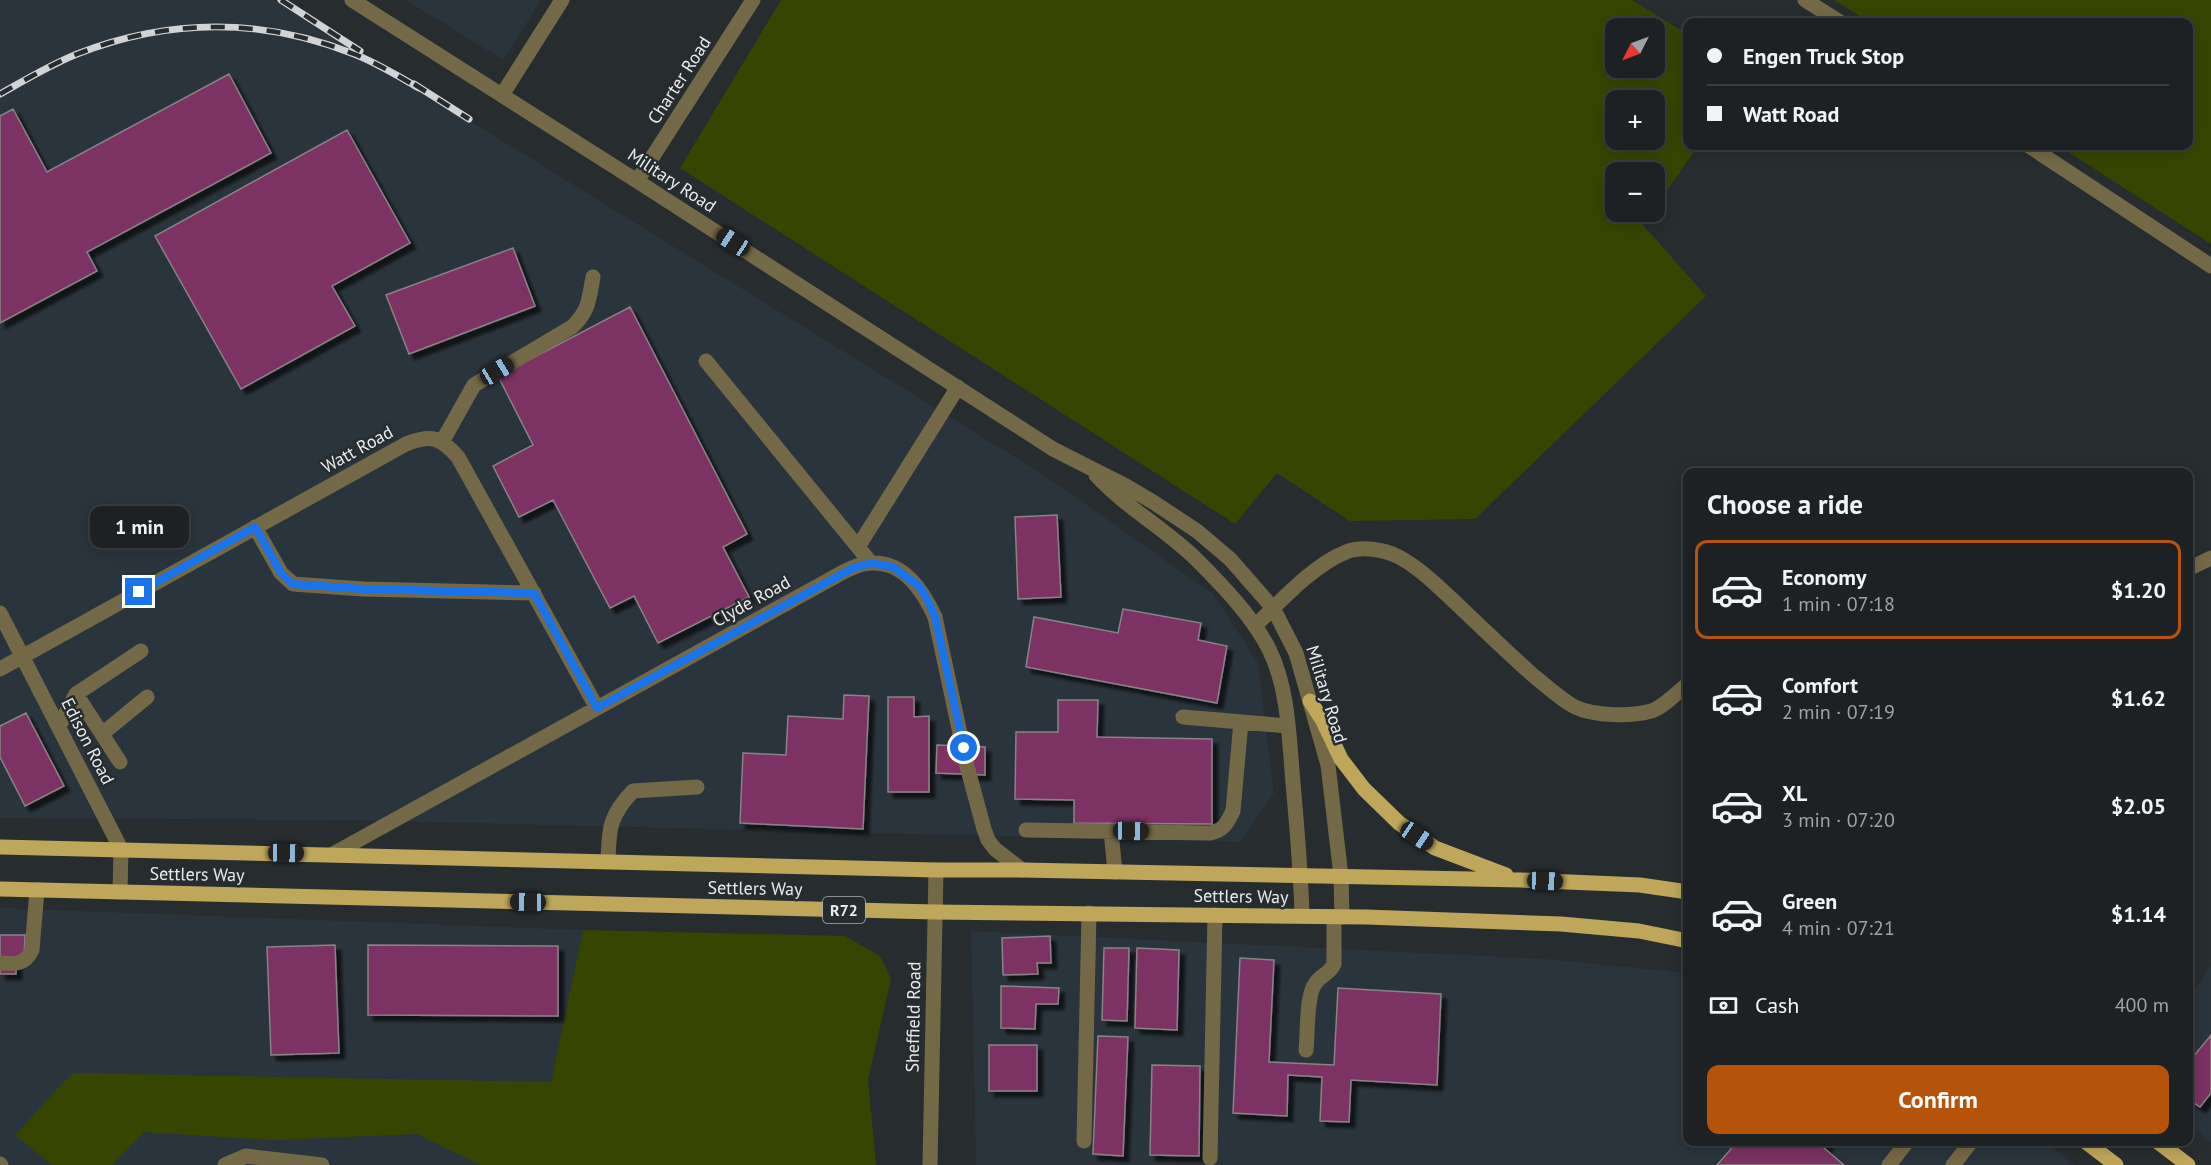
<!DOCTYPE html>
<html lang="en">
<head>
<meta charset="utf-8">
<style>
	:root { --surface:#1d2123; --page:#25292b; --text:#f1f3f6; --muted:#a0a3a6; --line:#3b3e41; --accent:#b45309 }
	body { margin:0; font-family:"PT Sans",sans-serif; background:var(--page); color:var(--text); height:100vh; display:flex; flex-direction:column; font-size:22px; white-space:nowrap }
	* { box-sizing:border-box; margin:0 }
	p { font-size:20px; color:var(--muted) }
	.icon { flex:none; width:33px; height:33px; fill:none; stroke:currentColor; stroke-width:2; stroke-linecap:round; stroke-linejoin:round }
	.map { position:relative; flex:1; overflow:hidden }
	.details { position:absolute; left:1683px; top:468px; width:510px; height:678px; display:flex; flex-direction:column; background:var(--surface); border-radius:12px; box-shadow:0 3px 15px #0003,0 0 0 2px var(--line) }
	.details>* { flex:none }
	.top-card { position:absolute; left:1683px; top:18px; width:510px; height:132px; border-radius:12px; box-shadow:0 3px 15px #0003,0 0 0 2px var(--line); display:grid; align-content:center; height:132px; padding:0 24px; background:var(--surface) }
	.needle { width:39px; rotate:228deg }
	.controls { position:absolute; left:1605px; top:18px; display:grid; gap:12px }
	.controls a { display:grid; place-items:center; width:60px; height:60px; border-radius:12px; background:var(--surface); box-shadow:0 3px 15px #0003,0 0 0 2px var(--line); font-size:30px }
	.end { position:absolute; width:27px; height:27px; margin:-14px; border:8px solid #1a73e8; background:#fff; box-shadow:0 0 0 3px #fff }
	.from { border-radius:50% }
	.bubble { position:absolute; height:42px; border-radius:12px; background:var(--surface); box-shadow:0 3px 15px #0003,0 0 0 2px var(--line); font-size:20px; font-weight:800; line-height:42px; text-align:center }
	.car { position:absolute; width:18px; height:36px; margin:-18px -9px; border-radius:8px; box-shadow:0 0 4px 2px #0007; background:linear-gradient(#222 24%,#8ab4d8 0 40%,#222 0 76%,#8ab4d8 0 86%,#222 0) }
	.top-card b { display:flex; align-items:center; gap:21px; height:57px; font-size:22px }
	.top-card b+b { border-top:2px solid var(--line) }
	.top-card i { width:15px; height:15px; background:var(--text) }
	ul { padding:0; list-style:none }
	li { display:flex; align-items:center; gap:18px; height:99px; margin:0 12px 9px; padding:0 12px; border:3px solid transparent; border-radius:12px }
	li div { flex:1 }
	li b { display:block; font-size:22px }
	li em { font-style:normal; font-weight:800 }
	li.active { border-color:var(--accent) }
	li>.icon { width:54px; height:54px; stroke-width:1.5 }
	h2 { padding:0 24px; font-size:27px; line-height:72px }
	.pay { display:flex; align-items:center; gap:15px; height:66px; padding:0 24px; font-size:22px }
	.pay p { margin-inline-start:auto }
	.primary-button { display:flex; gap:12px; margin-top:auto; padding:12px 24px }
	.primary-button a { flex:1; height:69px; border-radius:12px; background:var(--accent); color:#fff; font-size:24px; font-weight:800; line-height:69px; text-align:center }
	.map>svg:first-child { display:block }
</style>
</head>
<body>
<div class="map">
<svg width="2211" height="1165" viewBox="0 0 2211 1165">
	<defs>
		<filter id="shadow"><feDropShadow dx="5.5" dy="5.5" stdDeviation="1.5" flood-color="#0009"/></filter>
	</defs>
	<rect width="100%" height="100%" fill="#272c2f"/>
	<path fill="#2a343c" d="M0 0H274L1044 475 1213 594 1258 663 1274 793 1240 842 349 820 0 818Z
		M406 0H541L503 60Z
		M0 908 583 930 551 1082 553 1165H0Z
		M971 931 1545 959 1687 973 1688 1142H2045L2075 1165H976Z
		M2211 965V1142L2189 1124 2188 1000Z"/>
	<path fill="#364601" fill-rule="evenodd" d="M781 0H1632L1687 34 1688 146H1698L1655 208 1654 172H1616V212H1652L1643 225 1706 296 1475 519 1350 521 1277 473 1235 524 680 168ZM1616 28H1654V68H1616ZM1654 100V140H1616V100Z
		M1834 0H2211V244L2059 146H2188V22H1869Z
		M583 930 845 936 880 956 891 979 868 1080 876 1165H480L417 1134 273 1140 144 1132 112 1165H52L15 1135 72 1073 551 1082Z"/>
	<path fill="#7c3262" stroke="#898286" stroke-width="1.5" filter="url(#shadow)" d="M229 74 271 153 87 252 97 271 0 323V116L13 109 47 172Z
		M347 130 410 243 332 286 355 326 241 389 155 236Z
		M513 248 535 306 409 354 386 295Z
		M630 307 747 534 723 547 749 597 658 643 634 596 610 608 553 500 519 517 493 466 533 445 498 376Z
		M1057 515 1061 597 1018 599 1015 517Z
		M1123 609 1201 623 1198 640 1227 646 1217 703 1026 667 1034 617 1118 633Z
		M844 695 869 696 863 829 740 823 743 753 786 755 788 716 843 719Z
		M888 697H914V717L929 716V792H888Z
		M1058 700H1098L1097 737 1212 739V824L1074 823V800L1015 799 1016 732H1058Z
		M26 713 64 786 25 806 0 757V726Z
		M937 745 985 747V775L936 773Z
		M0 935H25L24 958 16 957V974H0Z
		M1050 936 1051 963H1037L1038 974 1003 975 1002 938Z
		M335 945 339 1053 271 1055 267 947Z
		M368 945 558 946V1016L368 1015Z
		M1104 948H1129L1127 1021 1102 1020Z
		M1137 948 1179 950 1177 1030 1135 1028Z
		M1240 958 1274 960 1269 1062 1334 1065 1338 988 1441 994 1437 1085 1351 1080 1349 1122 1320 1121 1322 1077 1288 1075 1287 1116 1233 1113Z
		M1001 986 1059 988 1058 1004H1036L1035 1029 1001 1028Z
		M2211 1035V1093L2200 1107 2188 1099V1063Z
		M1098 1036 1128 1037 1123 1156 1093 1154Z
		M989 1045H1037V1091H989Z
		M1152 1065 1200 1066 1199 1156 1150 1155Z
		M1737 1142H1829L1824 1148 1844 1165H1717Z"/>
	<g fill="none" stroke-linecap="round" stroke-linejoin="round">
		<path stroke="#746946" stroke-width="15" d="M352 0 637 181 1053 449 1126 486 1153 502 1197 531 1230 559 1273 608 1296 653 1328 765 1341 876 1342 917
			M1805 0 1840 22
			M502 95 562 0
			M2029 146 2211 266
			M637 181 753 0
			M706 361 871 563
			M442 442 474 385 572 327C589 311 589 299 593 277
			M1096 475C1126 508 1166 529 1197 560 1223 586 1252 616 1269 649 1289 690 1289 739 1293 783 1297 828 1301 872 1302 916
			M255 527 281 573 293 584 363 589 534 593
			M858 547 958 387
			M2188 569 2211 558
			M0 613 121 849 120 892
			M1255 626C1280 602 1313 565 1346 552 1361 546 1384 549 1399 557 1420 568 1442 590 1459 606 1484 630 1509 654 1535 677 1548 687 1560 699 1575 707 1594 716 1631 717 1651 711 1664 707 1677 692 1688 684
			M0 669 406 444C432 434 440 437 458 457L597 708
			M76 694 120 762
			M1183 717 1288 726
			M59 726 76 694 141 651
			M102 734 147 697
			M1026 830 1210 833C1224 830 1227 823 1233 811L1241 722
			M1111 831 1115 872
			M333 854 827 581C840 574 855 564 871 563 904 561 923 591 935 617L967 766 984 829 988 840 995 849 1022 870
			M608 861C609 829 609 816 633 791L697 787
			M0 963C15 964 25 965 32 950L37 890
			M1306 1050C1308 1033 1306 996 1315 984 1320 975 1330 974 1334 964V917
			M1084 1141 1089 913
			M1210 1158 1215 915
			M0 1164 1 1165
			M225 1165 246 1156 322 1165
			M930 1165 936 870
			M1889 1165 1907 1142
			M1953 1165 1971 1142"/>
		<path stroke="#bea75b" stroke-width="15" d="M1310 701 1323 721 1341 759 1364 789 1399 823 1435 848 1506 875
			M0 847 936 870H1022L1521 880 1640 885 1688 892
			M0 889 935 912 1366 917 1561 924 1639 931 1688 941
			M2086 1142 2116 1165
			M2158 1142 2188 1165"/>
		<defs>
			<path id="rail" d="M281 0 360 51
				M414 84 469 119
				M0 94C25 80 50 65 77 54 169 18 263 18 354 54 377 63 398 76 419 88"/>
		</defs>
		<use href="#rail" stroke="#d1d4d7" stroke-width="7"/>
		<use href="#rail" stroke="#272c2f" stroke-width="4.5" stroke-dasharray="14" stroke-linecap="butt"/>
	</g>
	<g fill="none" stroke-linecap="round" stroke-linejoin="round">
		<path stroke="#1a73e8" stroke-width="8" d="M139 592 255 527 281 573 292 584 363 589 534 593 597 708 853 568 871 563 893 567 919 586 927 599 935 617 964 748"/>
	</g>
	<g text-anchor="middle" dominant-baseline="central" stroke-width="5" stroke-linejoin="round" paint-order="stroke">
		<rect fill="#272c2f" stroke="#aeb2b5" stroke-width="1.5" x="823" y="897" width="42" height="26" rx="4.5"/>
		<g font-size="16" font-weight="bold" fill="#e8ebee">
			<text x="844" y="910">R72</text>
		</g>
		<g font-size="18" fill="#e8ebee" stroke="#272c2f">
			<text transform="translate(679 80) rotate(-57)">Charter Road</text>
			<text transform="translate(672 180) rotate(33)">Military Road</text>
			<text transform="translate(357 449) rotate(-29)">Watt Road</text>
			<text transform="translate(751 601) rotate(-29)">Clyde Road</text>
			<text transform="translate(1327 694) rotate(73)">Military Road</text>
			<text transform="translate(88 741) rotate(63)">Edison Road</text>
			<text transform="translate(197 874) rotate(1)">Settlers Way</text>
			<text transform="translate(755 888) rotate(1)">Settlers Way</text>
			<text transform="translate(1241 896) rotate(1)">Settlers Way</text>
			<text transform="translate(913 1017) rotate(-89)">Sheffield Road</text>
		</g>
	</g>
</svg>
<div class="controls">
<a><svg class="needle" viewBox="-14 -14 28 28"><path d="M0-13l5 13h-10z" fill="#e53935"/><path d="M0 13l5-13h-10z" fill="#a0a3a6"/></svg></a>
<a>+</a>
<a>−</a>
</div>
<i class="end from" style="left:964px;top:748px"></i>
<i class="end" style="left:139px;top:592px"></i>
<div class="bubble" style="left:90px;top:506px;width:99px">1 min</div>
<i class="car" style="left:733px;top:242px;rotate:303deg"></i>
<i class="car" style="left:497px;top:371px;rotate:59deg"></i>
<i class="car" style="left:1131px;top:831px;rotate:91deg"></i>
<i class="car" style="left:1417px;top:836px;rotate:124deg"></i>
<i class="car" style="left:286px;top:853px;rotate:91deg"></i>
<i class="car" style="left:1545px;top:881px;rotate:92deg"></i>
<i class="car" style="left:528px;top:902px;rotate:271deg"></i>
<div class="top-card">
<b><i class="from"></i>Engen Truck Stop</b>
<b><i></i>Watt Road</b>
</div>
<section class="details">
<h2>Choose a ride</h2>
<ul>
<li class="active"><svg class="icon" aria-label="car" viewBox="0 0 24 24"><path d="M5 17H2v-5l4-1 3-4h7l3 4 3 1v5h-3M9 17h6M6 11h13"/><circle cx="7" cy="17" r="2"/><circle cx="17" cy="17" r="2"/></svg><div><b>Economy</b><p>1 min · 07:18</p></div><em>$1.20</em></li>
<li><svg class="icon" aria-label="car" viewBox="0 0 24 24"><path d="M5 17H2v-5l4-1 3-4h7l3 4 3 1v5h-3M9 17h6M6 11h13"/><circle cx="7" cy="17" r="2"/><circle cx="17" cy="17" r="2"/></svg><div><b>Comfort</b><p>2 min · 07:19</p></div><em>$1.62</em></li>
<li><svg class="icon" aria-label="car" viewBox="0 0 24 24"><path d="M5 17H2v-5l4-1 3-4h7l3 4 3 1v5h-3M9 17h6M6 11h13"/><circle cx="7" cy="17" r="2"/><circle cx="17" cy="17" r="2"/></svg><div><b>XL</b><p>3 min · 07:20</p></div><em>$2.05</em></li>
<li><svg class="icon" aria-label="car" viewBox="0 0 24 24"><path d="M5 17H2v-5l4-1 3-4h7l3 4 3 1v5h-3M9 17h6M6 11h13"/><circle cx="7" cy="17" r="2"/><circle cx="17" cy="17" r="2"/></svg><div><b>Green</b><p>4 min · 07:21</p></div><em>$1.14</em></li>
</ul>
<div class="pay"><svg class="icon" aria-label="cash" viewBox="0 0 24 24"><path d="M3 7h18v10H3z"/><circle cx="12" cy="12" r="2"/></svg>Cash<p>400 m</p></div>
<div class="primary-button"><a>Confirm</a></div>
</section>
</div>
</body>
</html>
